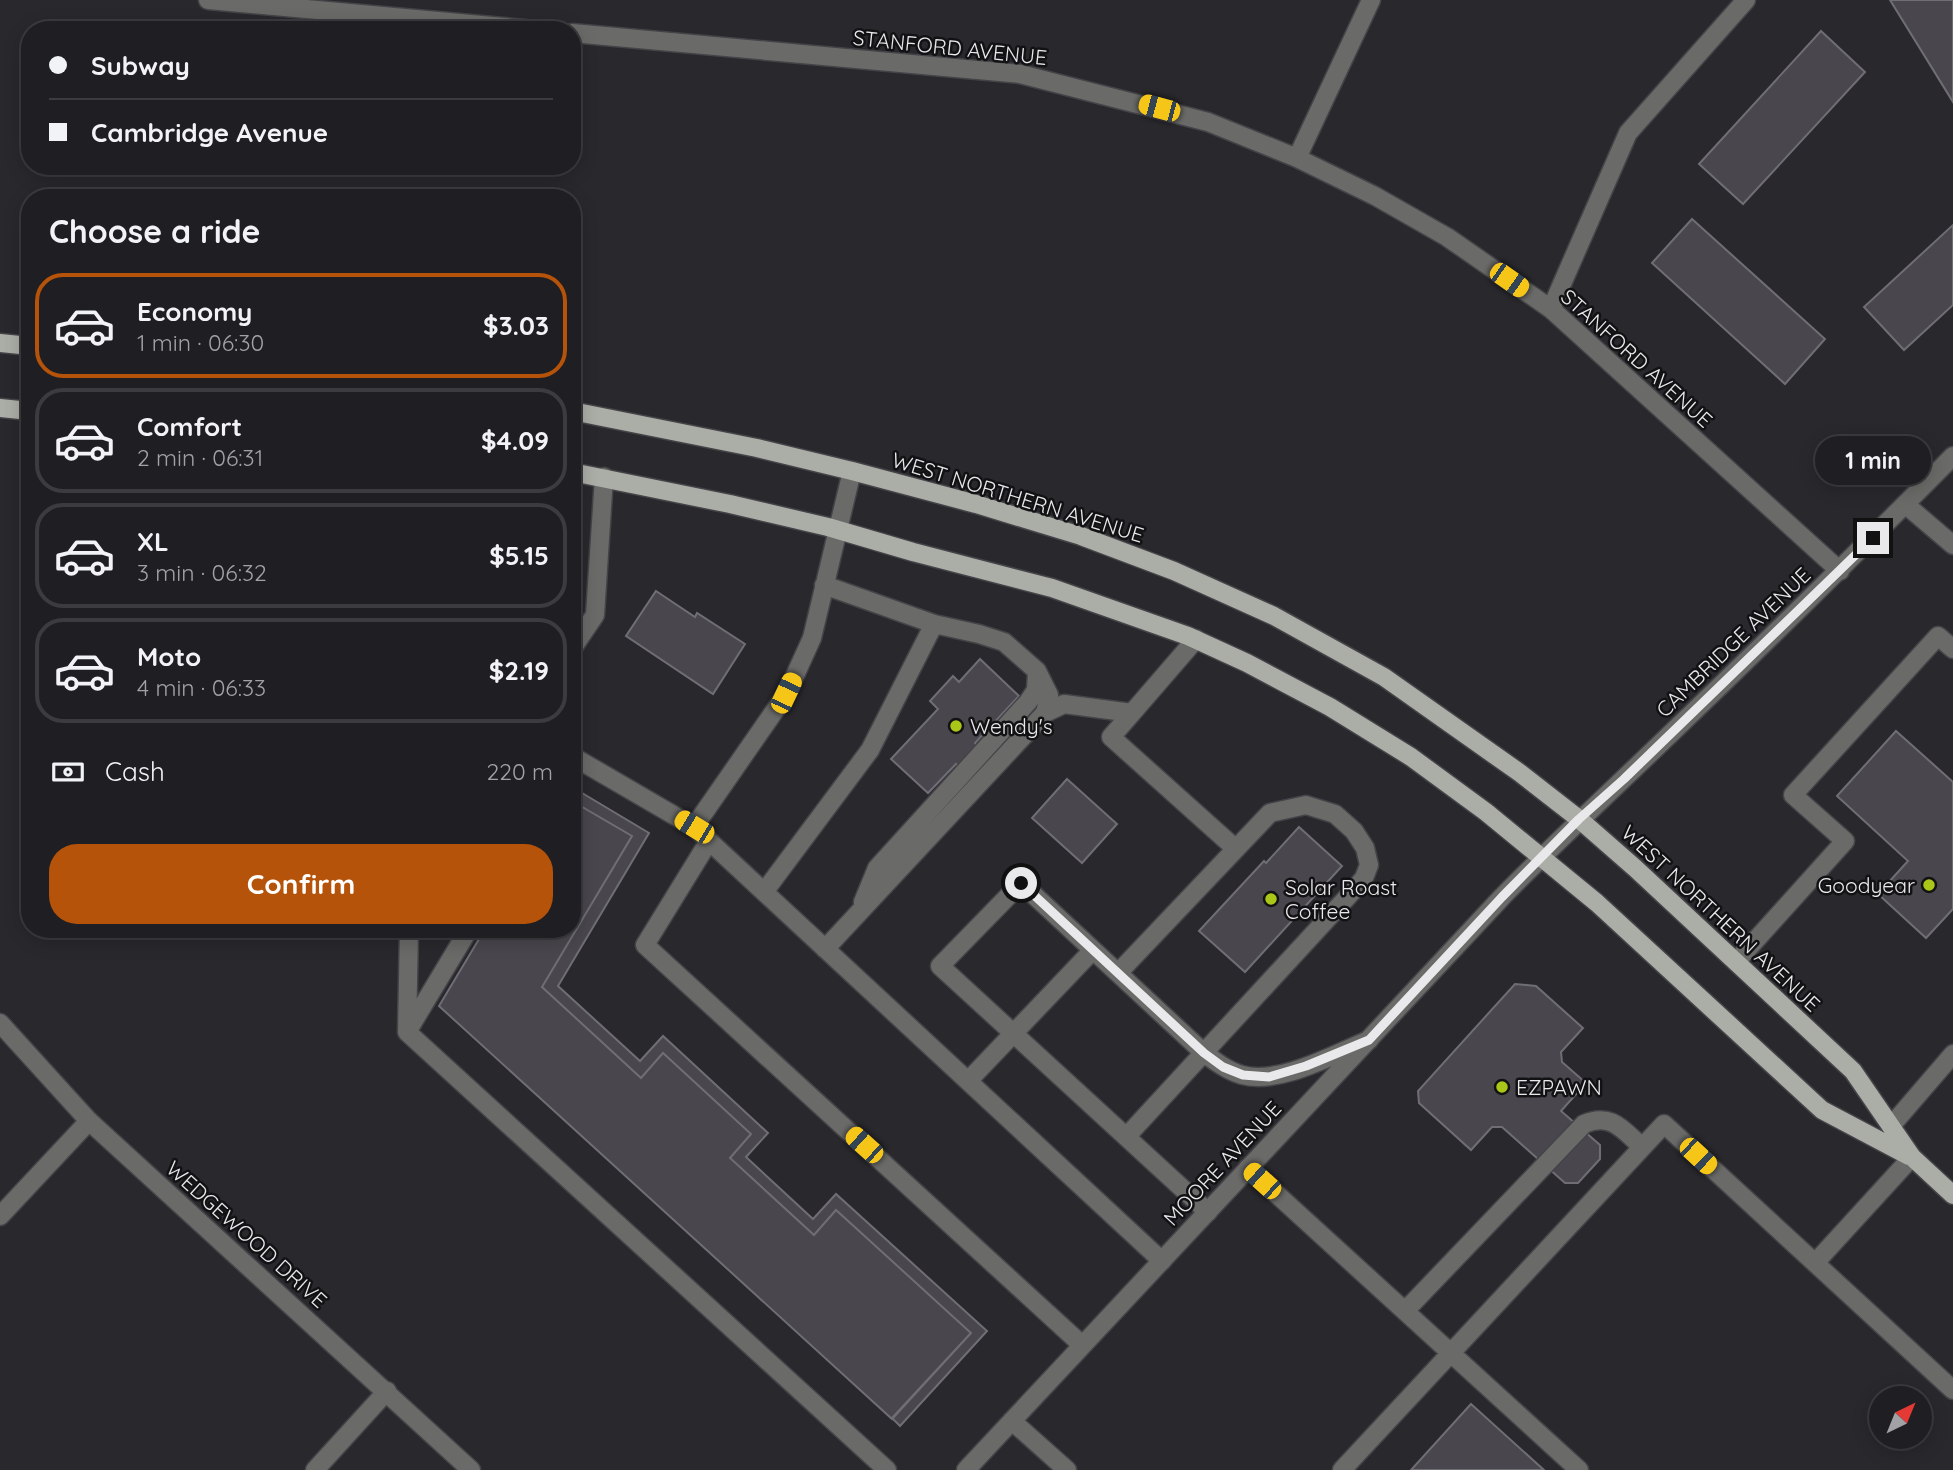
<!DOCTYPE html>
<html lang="en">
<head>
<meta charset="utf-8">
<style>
	:root { --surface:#1f1e22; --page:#27272a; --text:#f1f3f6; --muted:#a1a2a5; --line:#3c3c40; --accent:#b45309 }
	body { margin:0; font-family:Quicksand,sans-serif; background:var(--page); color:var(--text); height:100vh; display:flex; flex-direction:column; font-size:26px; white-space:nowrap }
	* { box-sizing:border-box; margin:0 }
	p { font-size:23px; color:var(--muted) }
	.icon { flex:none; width:38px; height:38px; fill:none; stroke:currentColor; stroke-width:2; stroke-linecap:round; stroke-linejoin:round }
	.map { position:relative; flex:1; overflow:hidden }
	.drawer { position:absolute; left:21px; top:189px; width:560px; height:749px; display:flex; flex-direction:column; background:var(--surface); border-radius:28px; box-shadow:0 4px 18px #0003,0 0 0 2px var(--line) }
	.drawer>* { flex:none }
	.banner { position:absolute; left:21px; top:21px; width:560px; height:154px; border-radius:28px; box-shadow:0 4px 18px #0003,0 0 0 2px var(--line); display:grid; align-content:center; height:154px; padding:0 28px; background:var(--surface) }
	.needle { width:46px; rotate:43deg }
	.buttons { position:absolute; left:1869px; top:1386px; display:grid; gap:14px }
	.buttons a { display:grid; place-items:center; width:63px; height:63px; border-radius:50%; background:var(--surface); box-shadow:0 4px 18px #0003,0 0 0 2px var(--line); font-size:35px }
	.end { position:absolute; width:32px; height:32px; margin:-16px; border:9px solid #e9e8eb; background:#111; box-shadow:0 0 0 4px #111 }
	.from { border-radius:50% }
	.bubble { position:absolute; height:49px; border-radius:24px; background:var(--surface); box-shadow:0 4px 18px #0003,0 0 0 2px var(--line); font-size:23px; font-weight:700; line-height:49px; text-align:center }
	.car { position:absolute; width:21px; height:42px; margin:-21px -10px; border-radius:9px; box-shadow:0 0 5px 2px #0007; background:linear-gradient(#f5c518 24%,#345 0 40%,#f5c518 0 76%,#345 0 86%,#f5c518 0) }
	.banner b { display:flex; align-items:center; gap:24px; height:66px; font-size:26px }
	.banner b+b { border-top:2px solid var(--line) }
	.banner i { width:18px; height:18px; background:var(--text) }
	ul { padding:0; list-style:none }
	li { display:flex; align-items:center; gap:21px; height:105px; margin:0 14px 10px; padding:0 14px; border:4px solid var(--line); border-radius:28px }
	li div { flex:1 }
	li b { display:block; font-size:26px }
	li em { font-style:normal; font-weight:700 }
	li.on { border-color:var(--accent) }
	li>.icon { width:63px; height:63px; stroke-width:1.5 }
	h2 { padding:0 28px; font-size:32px; line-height:84px }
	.pay { display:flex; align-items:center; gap:18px; height:77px; padding:0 28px; font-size:26px }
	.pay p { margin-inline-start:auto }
	.action { display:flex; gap:14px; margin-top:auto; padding:14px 28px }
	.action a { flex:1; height:80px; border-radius:28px; background:var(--accent); color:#fff; font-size:28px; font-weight:700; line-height:80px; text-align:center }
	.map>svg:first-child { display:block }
</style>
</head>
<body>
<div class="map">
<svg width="1953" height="1470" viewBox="0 0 1953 1470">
	<rect width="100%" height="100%" fill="#29282d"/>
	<path fill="#49474d" stroke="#706e75" stroke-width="2" d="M1890 0H1953V102Z
		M1821 31 1865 72 1743 204 1699 164Z
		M1692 219 1825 339 1785 384 1652 263Z
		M1953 225V305L1904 350 1864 307Z
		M656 591 695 617 697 613 745 644 713 694 626 636Z
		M980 659 1019 696 975 743 977 746 958 766 956 764 928 793 891 759 938 709 930 701 953 676 959 682Z
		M1896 731 1953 782V909L1926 938 1878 894 1908 861 1837 796Z
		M1067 779 1117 824 1082 863 1032 818Z
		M572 787 649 833 558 986 640 1061 663 1036 768 1133 746 1157 813 1219 836 1194 987 1331 900 1426 892 1418 971 1333 836 1210 814 1235 730 1158 751 1134 663 1053 641 1078 542 987 632 836 572 801Z
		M572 801 632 836 542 987 641 1078 663 1053 751 1134 730 1158 814 1235 836 1210 971 1333 892 1419 439 1006 485 929H572Z
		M1299 827 1342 866 1245 972 1199 931 1264 861 1266 863Z
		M1515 984 1536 986 1583 1028 1561 1052 1562 1062 1586 1083 1561 1111 1600 1145V1159L1578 1183H1565L1502 1127H1492L1471 1150 1419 1103 1418 1091Z
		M1471 1404 1544 1470H1411Z"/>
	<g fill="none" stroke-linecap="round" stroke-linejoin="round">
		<defs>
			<path id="service" d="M1551 309 1628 133 1746 0
				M1906 505 1953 545
				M824 585 934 624 979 634 1004 642 1037 671 1049 695 1045 713 825 949
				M572 649 595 615 604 477
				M1045 713 1064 704 1132 713 1196 639
				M1132 713 1111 737 1236 849
				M572 756 694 827 1162 1261
				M694 827 787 693 812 638 852 471
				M709 841 645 945 1082 1345
				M764 892 870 750 934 624
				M863 902 877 868 1028 702 1036 690 1037 672
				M469 929 407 1032 887 1470
				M1736 962 1845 841 1793 795 1938 636 1953 649
				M1118 973 1270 813 1306 805 1335 814 1354 831 1365 848 1369 865 1364 878 1352 892 1127 1136
				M407 1032 409 929
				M968 1081 1093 950
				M1891 1126 1953 1054
				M1248 1168 1579 1470
				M1208 1212 940 966 1021 883 1204 1053C1216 1062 1228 1071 1242 1075 1280 1085 1334 1054 1369 1040
				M1815 1263 1912 1157
				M1405 1311 1584 1124C1611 1112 1623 1130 1642 1147
				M1012 1421 1067 1470
				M1342 1470 1664 1124 1953 1390"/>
			<path id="minor" d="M208 0 536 30
				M572 33 1020 74 1208 122 1297 158 1375 196 1447 237 1551 309 1840 571
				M1297 158 1371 0
				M0 1216 89 1121
				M315 1470 387 1391"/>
			<path id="tertiary" d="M0 1023 89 1121 471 1470
				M966 1470 1502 897C1554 844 1608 794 1662 742 1760 648 1857 553 1953 456"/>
			<path id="primary" d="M0 343 30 346
				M0 408 30 411
				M572 411 757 448 852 471 976 504 1081 536 1174 571 1274 616 1384 677 1520 773 1579 819 1635 868 1853 1071 1912 1157 1953 1195
				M572 472 730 504 828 527 913 552 1052 588 1188 636 1247 663 1330 707 1411 757 1486 812 1597 903 1822 1110 1909 1156"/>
		</defs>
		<use href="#service" stroke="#444348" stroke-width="21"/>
		<use href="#minor" stroke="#444348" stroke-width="21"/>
		<use href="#tertiary" stroke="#444348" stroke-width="21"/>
		<use href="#primary" stroke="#444348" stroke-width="21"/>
		<use href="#service" stroke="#6a6b68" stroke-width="18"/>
		<use href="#minor" stroke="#6a6b68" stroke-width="18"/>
		<use href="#tertiary" stroke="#6a6b68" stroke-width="18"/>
		<use href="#primary" stroke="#abada7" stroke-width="18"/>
	</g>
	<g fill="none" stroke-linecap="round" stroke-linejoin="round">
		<path stroke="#e9e8eb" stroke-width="9" d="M1021 883 1204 1053 1223 1067 1243 1075 1269 1077 1306 1066 1369 1040 1502 897 1579 819 1624 779 1873 538"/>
	</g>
	<g fill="#aac719" stroke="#121113" stroke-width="2.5">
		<circle cx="956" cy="726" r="7"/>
		<circle cx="1929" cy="885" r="7"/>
		<circle cx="1271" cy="899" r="7"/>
		<circle cx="1502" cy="1087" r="7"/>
	</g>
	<g text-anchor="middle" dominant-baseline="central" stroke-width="5" stroke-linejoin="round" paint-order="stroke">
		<g font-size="21" fill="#e9e8eb" stroke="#121113">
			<text transform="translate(950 47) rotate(6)">STANFORD AVENUE</text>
			<text transform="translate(1637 358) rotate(42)">STANFORD AVENUE</text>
			<text transform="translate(1018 497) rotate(17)">WEST NORTHERN AVENUE</text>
			<text transform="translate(1733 642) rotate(-44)">CAMBRIDGE AVENUE</text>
			<text transform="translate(1721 918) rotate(43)">WEST NORTHERN AVENUE</text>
			<text transform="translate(1222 1163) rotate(-47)">MOORE AVENUE</text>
			<text transform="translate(247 1234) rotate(42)">WEDGEWOOD DRIVE</text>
		</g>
		<g font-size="21" fill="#e9e8eb" stroke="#121113" text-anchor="start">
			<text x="970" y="726">Wendy's</text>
			<text x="1915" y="885" text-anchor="end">Goodyear</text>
			<text x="1285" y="887">Solar Roast<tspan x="1285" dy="24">Coffee</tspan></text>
			<text x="1516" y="1087">EZPAWN</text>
		</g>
	</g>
</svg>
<div class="buttons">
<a><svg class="needle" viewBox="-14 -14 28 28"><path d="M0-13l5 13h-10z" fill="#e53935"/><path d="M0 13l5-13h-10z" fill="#a1a2a5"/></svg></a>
</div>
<i class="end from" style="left:1021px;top:883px"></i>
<i class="end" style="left:1873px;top:538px"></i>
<div class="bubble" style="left:1815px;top:436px;width:116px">1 min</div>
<i class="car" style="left:1159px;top:108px;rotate:285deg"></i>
<i class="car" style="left:1509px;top:280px;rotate:125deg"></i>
<i class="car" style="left:786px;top:693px;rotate:25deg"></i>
<i class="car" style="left:694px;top:827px;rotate:301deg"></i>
<i class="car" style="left:864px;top:1145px;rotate:312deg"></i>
<i class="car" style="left:1698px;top:1156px;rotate:133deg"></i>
<i class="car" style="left:1262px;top:1181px;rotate:312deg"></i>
<div class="banner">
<b><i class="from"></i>Subway</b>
<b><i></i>Cambridge Avenue</b>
</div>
<section class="drawer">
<h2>Choose a ride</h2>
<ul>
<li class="on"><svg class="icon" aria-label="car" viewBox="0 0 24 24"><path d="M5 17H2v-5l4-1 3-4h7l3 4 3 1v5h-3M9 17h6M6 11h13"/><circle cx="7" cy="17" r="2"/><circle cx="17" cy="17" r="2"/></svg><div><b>Economy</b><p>1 min · 06:30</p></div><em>$3.03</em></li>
<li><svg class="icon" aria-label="car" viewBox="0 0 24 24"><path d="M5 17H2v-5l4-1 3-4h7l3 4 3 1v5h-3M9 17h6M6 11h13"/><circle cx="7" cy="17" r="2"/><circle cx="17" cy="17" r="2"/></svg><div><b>Comfort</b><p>2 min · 06:31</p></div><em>$4.09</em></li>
<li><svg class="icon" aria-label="car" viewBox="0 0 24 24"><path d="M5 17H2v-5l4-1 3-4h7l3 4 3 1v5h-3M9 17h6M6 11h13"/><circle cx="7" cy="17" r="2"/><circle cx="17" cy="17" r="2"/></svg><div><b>XL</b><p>3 min · 06:32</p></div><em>$5.15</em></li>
<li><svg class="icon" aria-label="car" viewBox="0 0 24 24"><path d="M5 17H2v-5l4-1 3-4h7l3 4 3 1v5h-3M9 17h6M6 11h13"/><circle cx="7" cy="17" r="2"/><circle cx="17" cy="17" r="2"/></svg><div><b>Moto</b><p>4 min · 06:33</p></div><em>$2.19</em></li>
</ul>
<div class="pay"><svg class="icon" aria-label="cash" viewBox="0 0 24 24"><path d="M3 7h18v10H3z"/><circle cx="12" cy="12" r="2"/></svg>Cash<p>220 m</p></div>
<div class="action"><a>Confirm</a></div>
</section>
</div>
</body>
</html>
